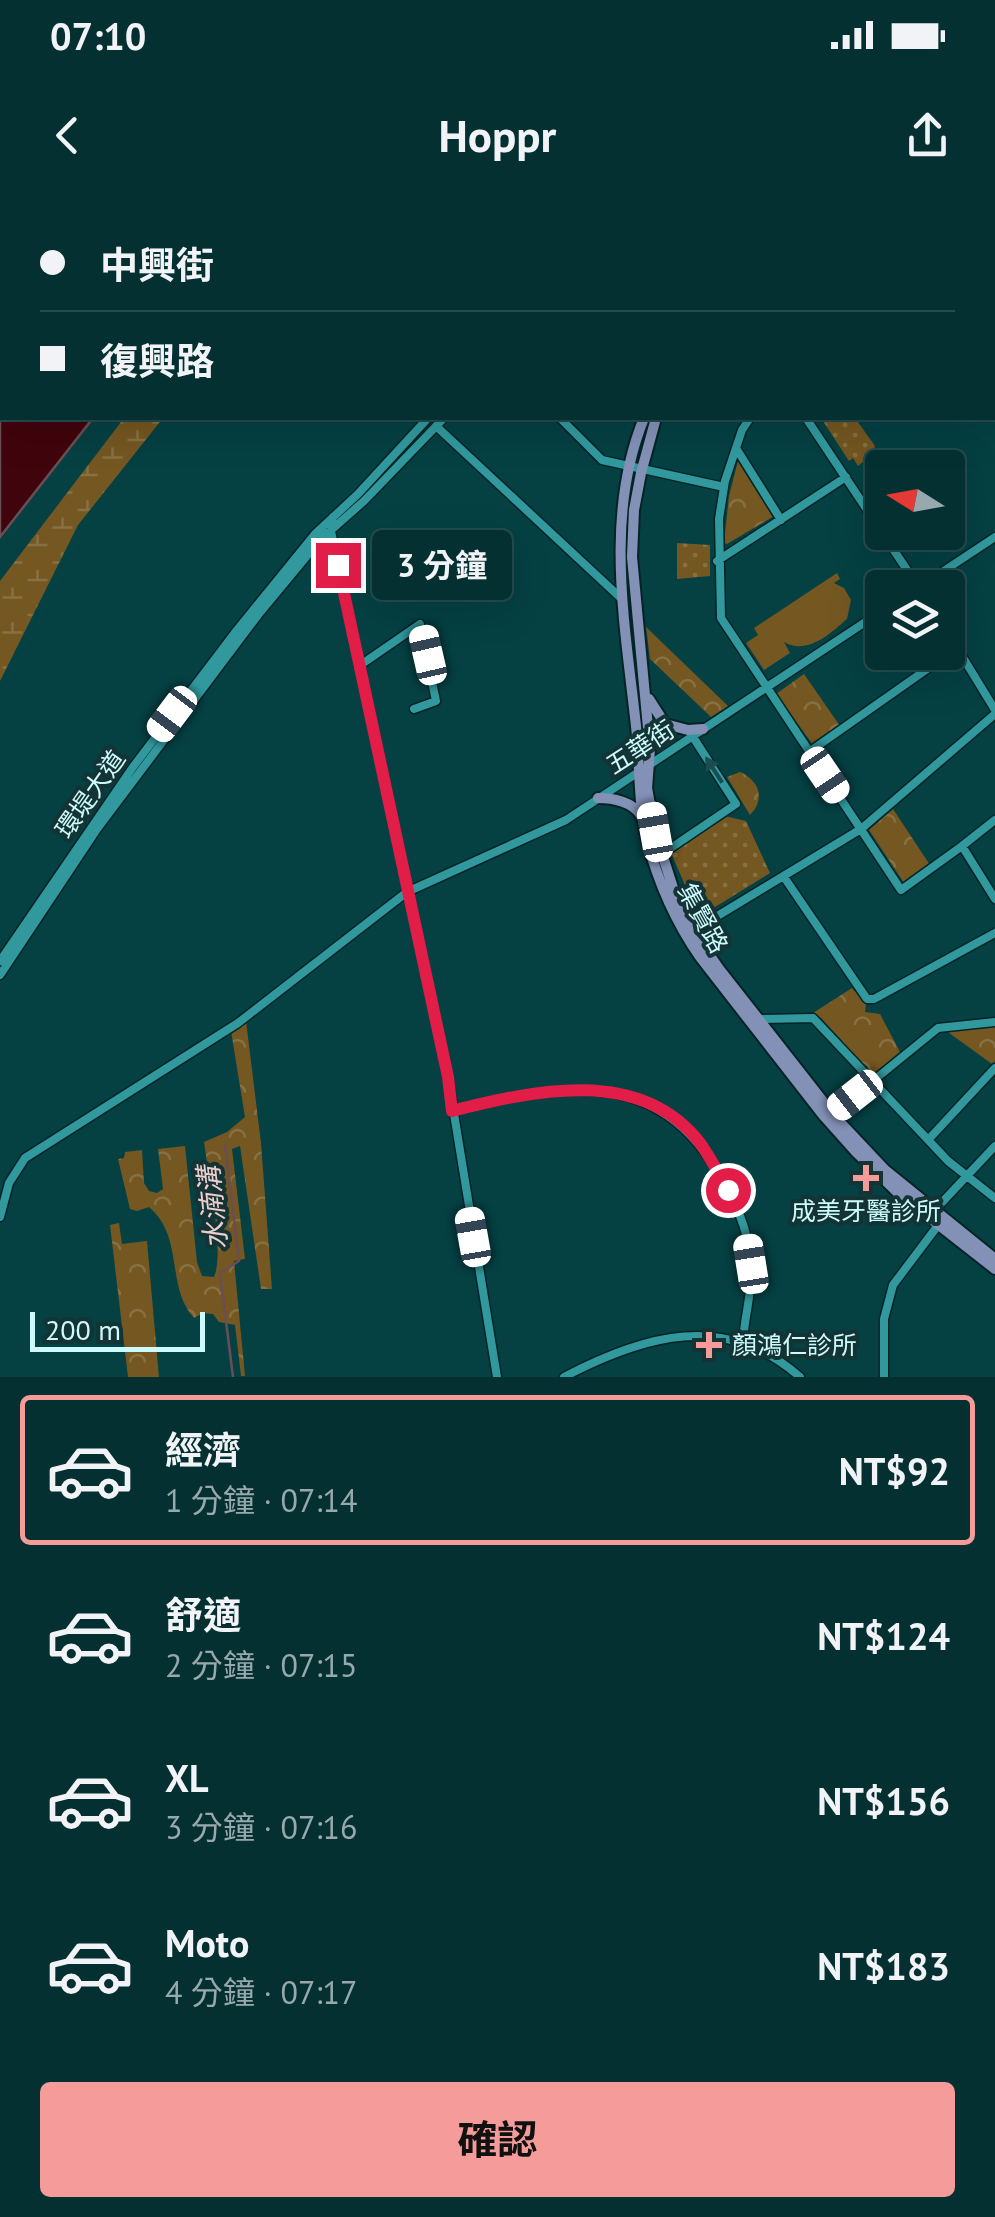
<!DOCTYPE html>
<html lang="zh-TW">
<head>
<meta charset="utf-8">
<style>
	:root { --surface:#043032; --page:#0d383a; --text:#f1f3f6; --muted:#97a9ac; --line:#254b4d; --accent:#f59b9a }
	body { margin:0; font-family:"PT Sans","Noto Sans TC",sans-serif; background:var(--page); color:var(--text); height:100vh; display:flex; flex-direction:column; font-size:38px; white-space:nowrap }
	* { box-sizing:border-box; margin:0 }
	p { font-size:32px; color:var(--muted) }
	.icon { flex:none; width:55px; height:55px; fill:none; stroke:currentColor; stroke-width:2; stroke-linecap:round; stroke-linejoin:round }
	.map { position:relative; height:1177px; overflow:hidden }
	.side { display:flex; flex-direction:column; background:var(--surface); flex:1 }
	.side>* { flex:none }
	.top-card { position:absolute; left:0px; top:0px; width:995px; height:220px; box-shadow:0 10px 40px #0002,0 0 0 2px var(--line); display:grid; align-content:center; height:220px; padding:0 40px; background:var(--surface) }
	.needle { width:65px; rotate:281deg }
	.tools { position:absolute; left:865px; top:250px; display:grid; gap:20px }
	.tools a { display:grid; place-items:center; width:100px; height:100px; border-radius:10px; background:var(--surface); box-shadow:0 10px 40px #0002,0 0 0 2px var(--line); font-size:50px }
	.scale { position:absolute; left:30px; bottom:25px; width:175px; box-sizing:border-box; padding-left:10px; border:5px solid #cdfafc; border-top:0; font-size:28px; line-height:35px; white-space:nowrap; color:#cdfafc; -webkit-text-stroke:8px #143335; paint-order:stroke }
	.end { position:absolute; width:45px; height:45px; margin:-22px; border:12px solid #e11d48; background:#fff; box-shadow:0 0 0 5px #fff }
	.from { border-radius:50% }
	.bubble { position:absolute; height:70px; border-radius:10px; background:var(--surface); box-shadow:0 10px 40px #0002,0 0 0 2px var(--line); font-size:32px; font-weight:700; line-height:70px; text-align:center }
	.car { position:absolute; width:30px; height:60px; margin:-30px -15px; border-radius:12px; box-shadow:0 0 8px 2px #0007; background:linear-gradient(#fff 24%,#345 0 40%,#fff 0 76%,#345 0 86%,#fff 0) }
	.top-card b { display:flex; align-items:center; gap:35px; height:95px; font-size:38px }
	.top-card b+b { border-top:2px solid var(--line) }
	.top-card i { width:25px; height:25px; background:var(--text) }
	ul { padding:18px 0 0; list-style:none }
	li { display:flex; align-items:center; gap:30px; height:150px; margin:0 20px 15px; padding:0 20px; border:5px solid transparent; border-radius:10px }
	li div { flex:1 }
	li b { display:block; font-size:38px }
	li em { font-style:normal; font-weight:700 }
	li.active { border-color:var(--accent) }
	li>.icon { width:90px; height:90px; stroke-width:1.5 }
	.button { display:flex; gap:20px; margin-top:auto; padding:20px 40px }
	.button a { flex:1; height:115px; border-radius:10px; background:var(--accent); color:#111; font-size:40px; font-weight:700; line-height:115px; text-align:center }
	.status { display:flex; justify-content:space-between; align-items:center; height:70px; padding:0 50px; background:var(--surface); direction:ltr }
	.status svg { height:28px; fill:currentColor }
	header { display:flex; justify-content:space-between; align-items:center; height:130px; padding:0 40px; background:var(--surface); font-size:45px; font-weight:700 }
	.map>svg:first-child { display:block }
</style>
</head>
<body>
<div class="status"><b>07:10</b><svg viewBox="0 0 49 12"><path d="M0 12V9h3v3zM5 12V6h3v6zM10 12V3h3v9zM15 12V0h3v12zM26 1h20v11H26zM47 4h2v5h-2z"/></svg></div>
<header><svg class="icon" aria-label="back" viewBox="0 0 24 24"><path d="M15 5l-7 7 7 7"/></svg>Hoppr<svg class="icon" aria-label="share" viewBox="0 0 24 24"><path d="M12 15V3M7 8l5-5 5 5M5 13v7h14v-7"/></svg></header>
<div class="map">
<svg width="995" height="1177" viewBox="0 0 995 1177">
	<defs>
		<pattern id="grass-dots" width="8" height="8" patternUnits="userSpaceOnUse" patternTransform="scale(2.5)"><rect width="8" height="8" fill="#745721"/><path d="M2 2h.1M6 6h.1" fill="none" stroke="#877042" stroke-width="1.8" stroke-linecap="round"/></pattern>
		<pattern id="forest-crowns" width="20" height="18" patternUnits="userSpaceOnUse" patternTransform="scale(2.5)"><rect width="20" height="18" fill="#745721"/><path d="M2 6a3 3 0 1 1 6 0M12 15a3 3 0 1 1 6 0" fill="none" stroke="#877042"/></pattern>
		<pattern id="wetland-marsh" width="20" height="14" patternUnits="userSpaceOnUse" patternTransform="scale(2.5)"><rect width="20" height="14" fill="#745721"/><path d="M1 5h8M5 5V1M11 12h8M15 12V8" fill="none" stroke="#877042"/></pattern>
	</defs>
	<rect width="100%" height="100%" fill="#054043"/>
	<path fill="url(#grass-dots)" d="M821 218H855L875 246 873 253 858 266 853 258 849 261Z
		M677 343 710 345V376L677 379Z
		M724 616 746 621 770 673 699 717 671 653Z"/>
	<path fill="url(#forest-crowns)" d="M739 257 774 316 727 344 724 343 729 296Z
		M646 427 728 506 711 517 650 459Z
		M804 474 840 526 813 545 776 494Z
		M740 572C759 580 766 599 750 615L727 577Z
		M893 609 930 665 904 683 869 630Z
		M852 788 866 804 865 812 880 814 901 854 873 875 821 818 813 813Z
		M246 821 261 943 272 1089H261L240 946 232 949 245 1059 234 1061 245 1176H241L235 1125 219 1122 213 1114 203 1113 194 1118C165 1086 185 1038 149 1007L137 1011 130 1009 118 959 124 958 125 952 142 950 144 983 149 991 157 993 163 989 158 949 185 946 197 1062 202 1076 214 1077C225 1052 208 972 204 942L227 932 245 917 231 831Z
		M995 824V861L992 864 945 830Z
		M119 1023 122 1044 147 1041 159 1177H128L110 1025Z"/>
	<path fill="url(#wetland-marsh)" d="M124 218H163L78 325 0 481V381Z"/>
	<path fill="#745721" d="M837 373 840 379 834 383 844 388 851 400 847 419C829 435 807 455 784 442L790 453 764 470 746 443 758 435 754 428Z"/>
	<path fill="#40040c" stroke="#6a4e54" stroke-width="2.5" d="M0 0H339L2 2V218H93L0 337Z"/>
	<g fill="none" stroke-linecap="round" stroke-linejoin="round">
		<path stroke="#6a4e54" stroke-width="2.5" d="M225 945 239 1061 220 1073 233 1177"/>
		<path stroke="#eececd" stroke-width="2.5" stroke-dasharray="12 10" stroke-linecap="butt" d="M109 2 112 0
			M0 113 2 111"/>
		<defs>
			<path id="minor" d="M654 2 656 0
				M670 2 673 0
				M692 2V0
				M560 218 602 260 724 287
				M750 218 742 230 725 281 719 319 721 418 901 690 962 646 995 699
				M806 218 919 388
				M436 226 623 400
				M736 248 781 320
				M333 317 331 331 448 877 497 1177
				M717 361 846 277
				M918 388 995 337
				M948 433 995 510
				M359 466 420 424 436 501 414 509
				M809 552 957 448
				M962 646 995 620
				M662 654 736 604 693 537
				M784 677 867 799H874L995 733
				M691 732 861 629 995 514
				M0 761 133 567 237 430 315 334 358 294 428 218
				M0 775 97 629 258 415 321 339 364 301 444 218
				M759 819 813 818 948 961 995 998
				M452 911C552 887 650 864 714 966 733 996 749 1028 751 1065 753 1091 744 1117 743 1142
				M831 915 938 828 995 822
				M928 940 995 868
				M933 1012 995 946
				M0 1017 9 983 25 958 238 823 407 692 566 620 882 411
				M564 1177C644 1135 725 1111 800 1177
				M884 1177V1119L893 1085 939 1024"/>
			<path id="major" d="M813 2 816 0
				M830 2 832 0
				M644 218C604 316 625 424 636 526 640 564 638 602 647 640 658 682 675 721 700 757L823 915 856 952 898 993 995 1069
				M656 218 641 273 634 310 632 357 650 549 647 588 655 632 675 694 699 740 720 770 836 918 885 970 995 1059
				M649 499 665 524 688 530 703 529
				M598 598C613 598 634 602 641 616"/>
		</defs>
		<use href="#minor" stroke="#042426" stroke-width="11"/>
		<use href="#major" stroke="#042426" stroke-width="14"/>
		<use href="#minor" stroke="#31999e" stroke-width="8"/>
		<use href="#major" stroke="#8491b7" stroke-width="10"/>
	</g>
	<defs><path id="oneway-solid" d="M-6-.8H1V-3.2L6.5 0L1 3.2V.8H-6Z" transform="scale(2.5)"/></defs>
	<use fill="#1b4c4f" href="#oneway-solid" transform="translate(714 570) rotate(-123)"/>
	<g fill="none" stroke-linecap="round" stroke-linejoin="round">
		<path stroke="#e11d48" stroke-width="12" d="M338 365 448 877 452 911C532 891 640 865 700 943 710 957 719 974 728 990"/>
	</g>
	<g fill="#f59b9a" stroke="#143335" stroke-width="4">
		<path d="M861 963h10v10h10v10h-10v10h-10v-10h-10v-10h10z"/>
		<path d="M704 1130h10v10h10v10h-10v10h-10v-10h-10v-10h10z"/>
	</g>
	<g text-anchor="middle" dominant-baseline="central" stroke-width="8" stroke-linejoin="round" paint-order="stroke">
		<g font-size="25" fill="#cdfafc" stroke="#143335">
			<text transform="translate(640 547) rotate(-33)">五華街</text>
			<text transform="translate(90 594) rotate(-55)">環堤大道</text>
			<text transform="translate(703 718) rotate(61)">集賢路</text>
		</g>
		<g font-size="25" fill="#cdfafc" stroke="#143335">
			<text x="866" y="1011">成美牙醫診所</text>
			<text x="732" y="1145" text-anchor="start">顏鴻仁診所</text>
		</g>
		<g font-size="28" font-style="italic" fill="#eececd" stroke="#143335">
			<text transform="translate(212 1008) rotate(-96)">水湳溝</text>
		</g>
	</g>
</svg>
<div class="tools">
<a><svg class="needle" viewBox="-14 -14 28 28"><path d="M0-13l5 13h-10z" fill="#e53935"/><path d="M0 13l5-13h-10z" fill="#97a9ac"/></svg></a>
<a><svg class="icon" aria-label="layers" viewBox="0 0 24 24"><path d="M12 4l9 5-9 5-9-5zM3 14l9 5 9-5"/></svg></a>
</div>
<div class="scale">200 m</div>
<i class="end from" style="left:728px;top:990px"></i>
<i class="end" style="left:338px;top:365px"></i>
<div class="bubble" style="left:372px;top:330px;width:140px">3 分鐘</div>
<i class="car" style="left:428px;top:455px;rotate:347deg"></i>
<i class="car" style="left:172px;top:514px;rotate:217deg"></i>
<i class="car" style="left:825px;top:575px;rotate:146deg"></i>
<i class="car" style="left:655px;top:632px;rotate:350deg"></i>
<i class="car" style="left:855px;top:895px;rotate:232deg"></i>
<i class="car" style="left:473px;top:1037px;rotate:350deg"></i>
<i class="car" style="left:751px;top:1064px;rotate:351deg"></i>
<div class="top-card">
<b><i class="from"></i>中興街</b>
<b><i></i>復興路</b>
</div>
</div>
<section class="side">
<ul>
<li class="active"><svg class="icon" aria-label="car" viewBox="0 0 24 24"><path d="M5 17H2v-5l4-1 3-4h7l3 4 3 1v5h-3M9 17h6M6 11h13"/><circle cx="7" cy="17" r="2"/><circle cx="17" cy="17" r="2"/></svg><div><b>經濟</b><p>1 分鐘 · 07:14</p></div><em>NT$92</em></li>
<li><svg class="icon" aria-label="car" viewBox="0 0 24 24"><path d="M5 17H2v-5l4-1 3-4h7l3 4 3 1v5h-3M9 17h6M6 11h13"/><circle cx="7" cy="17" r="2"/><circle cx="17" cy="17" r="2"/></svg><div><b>舒適</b><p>2 分鐘 · 07:15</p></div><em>NT$124</em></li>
<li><svg class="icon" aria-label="car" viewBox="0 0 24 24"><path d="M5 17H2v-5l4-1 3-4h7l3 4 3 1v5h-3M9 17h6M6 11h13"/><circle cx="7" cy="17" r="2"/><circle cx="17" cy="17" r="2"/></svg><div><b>XL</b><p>3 分鐘 · 07:16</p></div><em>NT$156</em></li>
<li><svg class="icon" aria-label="car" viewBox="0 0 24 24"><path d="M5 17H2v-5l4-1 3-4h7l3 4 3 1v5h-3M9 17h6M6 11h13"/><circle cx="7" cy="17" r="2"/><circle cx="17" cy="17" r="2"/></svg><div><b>Moto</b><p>4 分鐘 · 07:17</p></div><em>NT$183</em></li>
</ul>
<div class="button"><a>確認</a></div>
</section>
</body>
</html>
